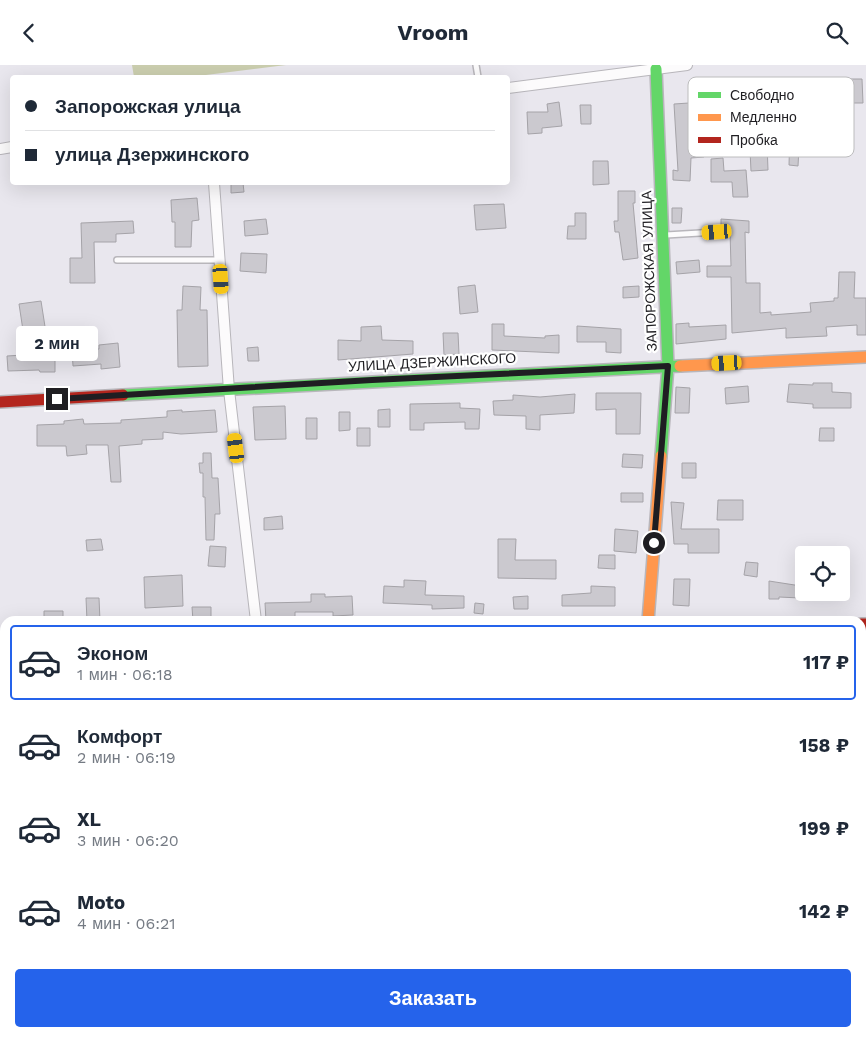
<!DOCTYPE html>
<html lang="ru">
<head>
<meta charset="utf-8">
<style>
	:root { --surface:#fff; --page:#f2f2f3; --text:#1f2937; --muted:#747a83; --line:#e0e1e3; --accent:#2563eb }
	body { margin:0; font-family:"Work Sans",sans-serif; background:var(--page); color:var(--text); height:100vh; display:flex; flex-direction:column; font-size:19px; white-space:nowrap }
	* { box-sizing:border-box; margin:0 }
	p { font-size:16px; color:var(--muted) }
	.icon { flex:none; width:28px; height:28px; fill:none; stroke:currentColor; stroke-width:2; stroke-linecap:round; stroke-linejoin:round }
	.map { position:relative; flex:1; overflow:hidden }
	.drawer { position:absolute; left:0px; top:551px; width:866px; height:421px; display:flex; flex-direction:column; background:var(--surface); border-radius:15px 15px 0 0; box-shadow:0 5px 20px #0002 }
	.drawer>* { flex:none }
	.banner { position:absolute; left:10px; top:10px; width:500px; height:110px; border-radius:5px; box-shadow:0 5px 20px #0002; display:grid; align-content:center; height:110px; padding:0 15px; background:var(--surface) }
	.controls { position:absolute; left:795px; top:481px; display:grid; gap:10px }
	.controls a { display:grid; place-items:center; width:55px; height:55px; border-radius:5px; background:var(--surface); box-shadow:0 5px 20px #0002; font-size:25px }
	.end { position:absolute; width:22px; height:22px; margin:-11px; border:6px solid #1f1e22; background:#fff; box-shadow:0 0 0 2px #fff }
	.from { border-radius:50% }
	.bubble { position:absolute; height:35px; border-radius:5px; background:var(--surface); box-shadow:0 5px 20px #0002; font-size:16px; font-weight:700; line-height:35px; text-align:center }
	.car { position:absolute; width:15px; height:30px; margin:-15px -8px; border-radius:6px; box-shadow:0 0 4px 1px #0007; background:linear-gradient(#f5c518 24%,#345 0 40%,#f5c518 0 76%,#345 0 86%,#f5c518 0) }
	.banner b { display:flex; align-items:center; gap:18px; height:48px; font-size:19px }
	.banner b+b { border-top:1px solid var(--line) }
	.banner i { width:12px; height:12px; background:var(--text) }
	ul { padding:9px 0 0; list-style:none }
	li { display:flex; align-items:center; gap:15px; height:75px; margin:0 10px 8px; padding:0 5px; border:2px solid transparent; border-radius:5px }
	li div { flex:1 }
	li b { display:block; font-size:19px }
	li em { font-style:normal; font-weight:700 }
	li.on { border-color:var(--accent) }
	li>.icon { width:45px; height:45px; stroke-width:1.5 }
	.cta { display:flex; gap:10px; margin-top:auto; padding:10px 15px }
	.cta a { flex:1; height:58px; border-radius:5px; background:var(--accent); color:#fff; font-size:20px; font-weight:700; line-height:58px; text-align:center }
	header { display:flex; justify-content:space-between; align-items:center; height:65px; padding:0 15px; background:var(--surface); font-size:22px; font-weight:700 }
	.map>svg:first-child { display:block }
</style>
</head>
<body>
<header><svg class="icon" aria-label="back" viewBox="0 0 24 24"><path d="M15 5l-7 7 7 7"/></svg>Vroom<svg class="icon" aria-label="search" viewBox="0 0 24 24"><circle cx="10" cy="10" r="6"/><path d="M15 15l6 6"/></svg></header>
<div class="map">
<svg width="866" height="972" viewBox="0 0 866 972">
	<rect width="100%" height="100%" fill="#e9e7ee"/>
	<path fill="#d2d6b7" d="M495 968H536V972H495Z"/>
	<path fill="#cbceaf" d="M132 0H286L190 12H134Z"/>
	<path fill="#cbc9cf" stroke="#a5a3a8" d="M847 14H862L863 38H841V42H810V18L847 17Z
		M768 22V27L787 26V47L770 48V52H766L768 105 751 106 748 43H742V25Z
		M559 37 562 61 542 63V68L528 69 527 47H548L547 39Z
		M689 38 691 74 703 73 704 92 691 93 690 116 673 115V105L678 106 674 39Z
		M580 40H591V59H581Z
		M790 65H800L798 101 789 100Z
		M723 93 724 106 746 105 748 132H733L732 117H711V94Z
		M593 96H608L609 119 593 120Z
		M231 118H243L244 127 231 128Z
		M618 126H635V138H633L638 193 623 195 619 167H615L614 156H618Z
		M197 133 199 155 192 156 191 182H175V157H172L171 135Z
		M504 139 506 163 476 165 474 140Z
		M672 143H682L681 158H672Z
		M575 148H586V174H567L568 161H575Z
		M266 154 268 169 245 171 244 156Z
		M721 154 749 156V168L745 167 746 218H760V248L771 247V250L811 247 810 238 834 236V233H838L839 207H855L854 233H866V270H857V260L826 262 827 271 786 273V263L732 268 731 212H707V201H731L730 166H721Z
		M133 156 134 168 116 169V177H94L95 218H70V193H82L81 158Z
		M241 188 267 189 266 208 240 206Z
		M699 195 700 207 677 209 676 197Z
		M475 220 478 247 460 249 458 222Z
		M183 221 201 222 200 245H207L208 301 178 302 177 245H182Z
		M639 221V232L623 233V222Z
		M41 236 46 268 24 272 19 239Z
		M689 258V262L726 260V274L676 279V259Z
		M492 259H504V271L545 273V271L559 270V288L492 285Z
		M381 261 382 275 413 276V289L338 295V275L361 276V262Z
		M577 261 621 264V288L606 287V277H577Z
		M443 268H458L459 289 444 290Z
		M118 278 120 302 101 304V299L73 301 72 285 99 284V280Z
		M258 282 259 296H248L247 283Z
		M23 290V293H55V307H40L39 305 8 306 7 291Z
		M813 318H832V327L851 328V343H813V339L787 337 789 319 813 320Z
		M748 321 749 337 726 339 725 323Z
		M676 322 690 323 689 348H675Z
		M596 328H641L640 369H616V344L596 345Z
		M575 329 574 348 540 350V365L526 364V351L494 350 493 336 513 335V330L540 332Z
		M460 338V343L480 344 479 364H465V357L424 358V365H410V339Z
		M285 341 286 374 255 375 253 342Z
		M390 344V362H378V345Z
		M182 345V347L215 345 217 367 181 369 163 367V374L142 375V379L119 381 121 417H111L108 380H86L87 389 67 391 66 381H37V360L64 359V356L83 354 84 359 121 358V355L167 352V346Z
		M339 347H350V365L339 366Z
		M306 353H317V374H306Z
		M357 363H370V381H357Z
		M820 363H834V376H819Z
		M203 388H211L212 413H218L220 449H215L214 475H206L205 432H203V408H200L199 398H203Z
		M623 389 643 390 642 403 622 402Z
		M682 398H696V413H682Z
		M621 428H643V437H621Z
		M718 435H743V455H717Z
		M671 437 684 438 681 464H719V488H688V479H674Z
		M282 451 283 464 264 465V453Z
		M615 464 638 466 636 488 614 486Z
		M101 474 103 485 87 486 86 475Z
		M498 474H516L515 495H556V514L498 513Z
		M210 481 226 482 225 502 208 501Z
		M599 490H615V504L598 503Z
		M746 497 758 498 757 512 744 510Z
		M182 510 183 541 145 543 144 512Z
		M674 514H690L689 541 673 540Z
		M404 515 426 516 425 530 464 531V543L432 544V540L383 538 384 521 404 522Z
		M769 516 801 521 800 533 779 532V534H769Z
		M591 521 615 522V541H562V530L591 528Z
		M311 529H325V532L352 531 353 550 333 551V547H295V555L266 556 265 538 311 537Z
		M528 531V544H514L513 532Z
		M86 533H99L100 556H87Z
		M475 538 484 539 483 549 474 548Z
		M192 542H211V556H193Z
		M44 546H63V556H44Z"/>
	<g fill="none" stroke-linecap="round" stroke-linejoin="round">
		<defs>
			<path id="lane" d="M476 0 478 12
				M666 170 717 167
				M117 195H219"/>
			<path id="street" d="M508 23 687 0
				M0 84 12 82
				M214 118 229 325 256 556
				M861 821H866
				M0 883H5
				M307 968 308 972"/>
			<path id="fast" d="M656 4 668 301 661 391
				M123 330 680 301
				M0 596H5"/>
			<path id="slow" d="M680 301 866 292
				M648 556 661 391
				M638 968V972"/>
			<path id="jam" d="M0 337 123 330
				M861 559H866"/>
		</defs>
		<use href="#lane" stroke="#b8b6bb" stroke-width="8"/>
		<use href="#street" stroke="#b8b6bb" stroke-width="12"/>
		<use href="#fast" stroke="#b8b6bb" stroke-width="14"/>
		<use href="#slow" stroke="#b8b6bb" stroke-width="14"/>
		<use href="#jam" stroke="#b8b6bb" stroke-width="14"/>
		<use href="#lane" stroke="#fcfbfc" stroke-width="5"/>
		<use href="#street" stroke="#fcfbfc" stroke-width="10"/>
		<use href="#fast" stroke="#63d668" stroke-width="11"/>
		<use href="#slow" stroke="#ff974d" stroke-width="11"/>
		<use href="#jam" stroke="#b3261e" stroke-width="11"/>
	</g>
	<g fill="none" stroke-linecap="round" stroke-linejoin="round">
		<path stroke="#1f1e22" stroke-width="6" d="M57 334 372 315 668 301 654 478"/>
	</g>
	<g text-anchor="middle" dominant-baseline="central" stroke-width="4.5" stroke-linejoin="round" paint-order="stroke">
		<g font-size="14" fill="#1f1e22" stroke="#fff">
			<text transform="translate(649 206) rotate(-92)">ЗАПОРОЖСКАЯ УЛИЦА</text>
			<text transform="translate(432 297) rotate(-3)">УЛИЦА ДЗЕРЖИНСКОГО</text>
		</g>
	</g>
	<rect x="688" y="12" width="166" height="80" rx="8" fill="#fff" stroke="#bcbcbd" stroke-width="1"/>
	<rect x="698" y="27" width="23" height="6" fill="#63d668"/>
	<rect x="698" y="49" width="23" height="7" fill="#ff974d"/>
	<rect x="698" y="72" width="23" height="6" fill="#b3261e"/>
	<g font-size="14" fill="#1f1e22">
		<text x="730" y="35">Свободно</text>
		<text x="730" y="57">Медленно</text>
		<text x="730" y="80">Пробка</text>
	</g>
</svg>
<div class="controls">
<a><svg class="icon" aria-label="locate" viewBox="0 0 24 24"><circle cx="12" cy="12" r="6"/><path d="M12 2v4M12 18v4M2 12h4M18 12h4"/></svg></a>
</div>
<i class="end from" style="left:654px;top:478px"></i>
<i class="end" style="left:57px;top:334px"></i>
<div class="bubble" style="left:16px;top:261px;width:82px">2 мин</div>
<i class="car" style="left:717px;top:167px;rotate:266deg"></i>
<i class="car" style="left:221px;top:214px;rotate:176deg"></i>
<i class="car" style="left:727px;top:298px;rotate:267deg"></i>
<i class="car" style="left:236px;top:383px;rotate:353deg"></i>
<div class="banner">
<b><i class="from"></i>Запорожская улица</b>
<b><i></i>улица Дзержинского</b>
</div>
<section class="drawer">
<ul>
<li class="on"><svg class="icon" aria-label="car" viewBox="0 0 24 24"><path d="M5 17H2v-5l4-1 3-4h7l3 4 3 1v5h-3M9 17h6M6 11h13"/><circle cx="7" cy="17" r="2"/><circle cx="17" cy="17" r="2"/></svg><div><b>Эконом</b><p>1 мин · 06:18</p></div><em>117 ₽</em></li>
<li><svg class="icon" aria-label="car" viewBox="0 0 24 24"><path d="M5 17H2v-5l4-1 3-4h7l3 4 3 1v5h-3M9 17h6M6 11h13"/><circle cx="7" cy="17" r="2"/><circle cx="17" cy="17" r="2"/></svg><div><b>Комфорт</b><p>2 мин · 06:19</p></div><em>158 ₽</em></li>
<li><svg class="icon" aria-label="car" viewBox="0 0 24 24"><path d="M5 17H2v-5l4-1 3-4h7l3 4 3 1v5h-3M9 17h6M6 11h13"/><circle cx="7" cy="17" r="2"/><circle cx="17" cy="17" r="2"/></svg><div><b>XL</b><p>3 мин · 06:20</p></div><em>199 ₽</em></li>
<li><svg class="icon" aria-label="car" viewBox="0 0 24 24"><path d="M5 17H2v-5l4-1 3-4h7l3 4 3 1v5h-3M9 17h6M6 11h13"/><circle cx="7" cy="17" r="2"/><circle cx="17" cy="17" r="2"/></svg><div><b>Moto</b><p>4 мин · 06:21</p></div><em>142 ₽</em></li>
</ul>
<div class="cta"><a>Заказать</a></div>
</section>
</div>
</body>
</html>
